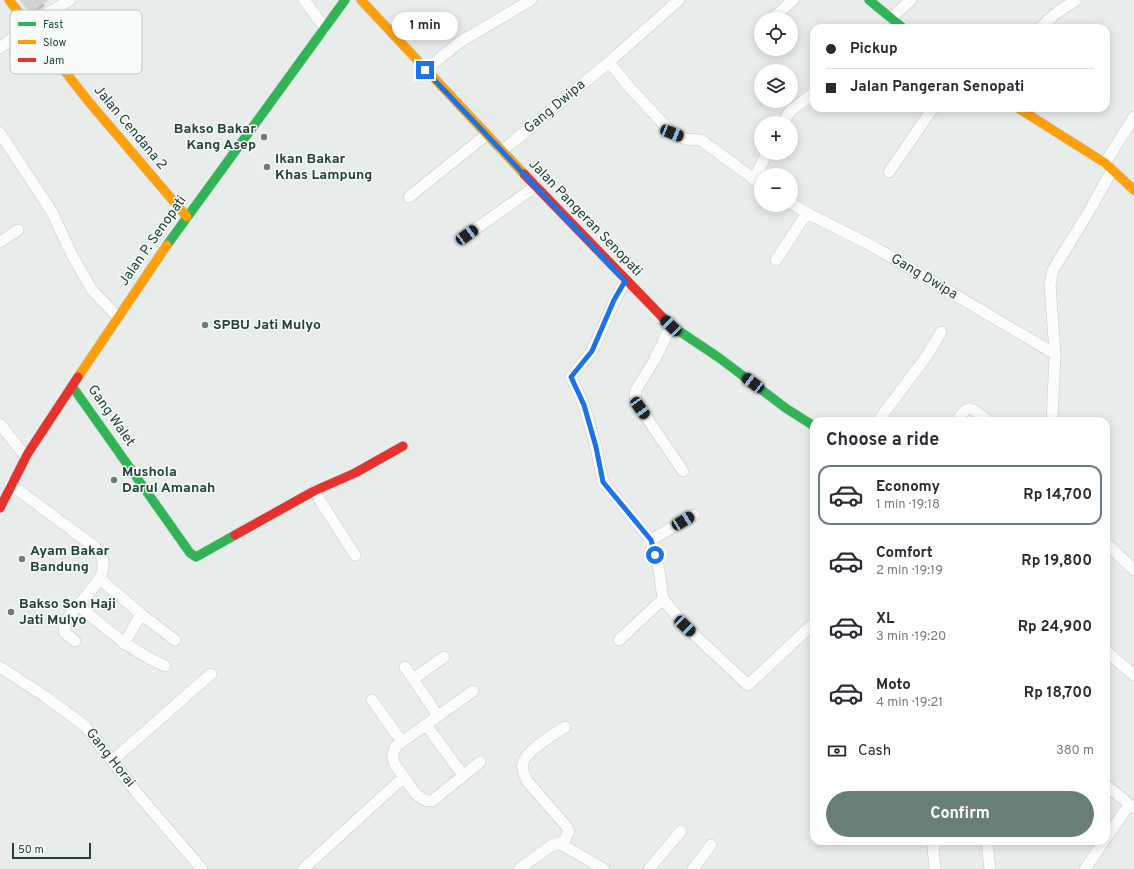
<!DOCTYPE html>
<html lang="en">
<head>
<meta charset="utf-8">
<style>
	:root { --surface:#fff; --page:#f2f2f3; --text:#2b2b33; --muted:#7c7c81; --line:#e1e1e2; --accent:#697e78 }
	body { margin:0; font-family:Overpass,sans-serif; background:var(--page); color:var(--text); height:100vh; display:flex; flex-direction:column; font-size:15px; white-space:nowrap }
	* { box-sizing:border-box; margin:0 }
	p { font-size:13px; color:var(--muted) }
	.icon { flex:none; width:22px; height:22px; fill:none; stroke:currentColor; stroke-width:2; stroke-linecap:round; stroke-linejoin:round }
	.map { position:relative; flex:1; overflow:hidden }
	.side { position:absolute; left:810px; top:417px; width:300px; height:428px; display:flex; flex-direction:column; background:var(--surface); border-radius:12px; box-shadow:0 2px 10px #0003 }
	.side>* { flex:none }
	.top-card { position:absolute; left:810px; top:24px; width:300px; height:88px; border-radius:12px; box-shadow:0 2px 10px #0003; display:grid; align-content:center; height:88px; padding:0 16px; background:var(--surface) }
	.controls { position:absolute; left:754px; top:12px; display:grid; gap:8px }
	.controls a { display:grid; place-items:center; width:44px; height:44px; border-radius:50%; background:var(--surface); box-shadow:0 2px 10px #0003; font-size:20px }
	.scale { position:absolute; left:12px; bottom:10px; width:79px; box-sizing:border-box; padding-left:4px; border:2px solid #24423a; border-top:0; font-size:11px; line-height:14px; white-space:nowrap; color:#24423a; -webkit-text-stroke:3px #f7fbf9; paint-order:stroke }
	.end { position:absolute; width:18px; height:18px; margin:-9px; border:5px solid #1a73e8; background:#fff; box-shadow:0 0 0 2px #fff }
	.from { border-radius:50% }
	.bubble { position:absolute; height:28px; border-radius:14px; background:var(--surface); box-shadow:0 2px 10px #0003; font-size:13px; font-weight:700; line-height:28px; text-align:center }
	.car { position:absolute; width:12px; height:24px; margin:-12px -6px; border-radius:5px; box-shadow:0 0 3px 1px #0007; background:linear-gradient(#222 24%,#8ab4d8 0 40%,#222 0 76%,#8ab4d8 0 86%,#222 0) }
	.top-card b { display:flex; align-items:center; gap:14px; height:38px; font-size:15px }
	.top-card b+b { border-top:1px solid var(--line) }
	.top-card i { width:10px; height:10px; background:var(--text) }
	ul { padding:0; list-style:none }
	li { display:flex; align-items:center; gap:12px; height:60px; margin:0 8px 6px; padding:0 8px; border:2px solid transparent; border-radius:12px }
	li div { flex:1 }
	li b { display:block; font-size:15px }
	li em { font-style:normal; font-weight:700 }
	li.active { border-color:var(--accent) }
	li>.icon { width:36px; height:36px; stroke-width:1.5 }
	h2 { padding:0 16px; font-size:18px; line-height:48px }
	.pay { display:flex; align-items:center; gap:10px; height:44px; padding:0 16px; font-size:15px }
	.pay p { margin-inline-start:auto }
	.cta { display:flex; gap:8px; margin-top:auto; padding:8px 16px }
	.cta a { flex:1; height:46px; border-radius:24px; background:var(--accent); color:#fff; font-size:16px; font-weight:700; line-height:46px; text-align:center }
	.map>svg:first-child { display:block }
</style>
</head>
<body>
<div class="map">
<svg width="1134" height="869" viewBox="0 0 1134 869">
	<rect width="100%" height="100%" fill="#e8edeb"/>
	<path fill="#0003" d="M22 0H46L42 2 45 6 33 14Z"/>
	<path fill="#cfd4d2" stroke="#d1d6d4" d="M20 0H48L30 12Z"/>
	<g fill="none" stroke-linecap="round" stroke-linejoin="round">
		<defs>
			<path id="street" d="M304 0 325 28
				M891 18 911 0
				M772 19 793 0
				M1040 28 1055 14 1076 0
				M0 48 28 25 70 0
				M609 62 631 89 672 133 685 139 701 140 761 184
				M425 70 460 42 531 0
				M783 123 790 111 814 93
				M0 133 52 212 72 255 92 290 117 316
				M502 151 609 62 679 0
				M1105 163 1134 117
				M889 172 933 108
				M754 180 767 153
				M409 197 486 135
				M791 203 807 213 876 248 1055 354
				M467 235 536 186
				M0 242 18 230
				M776 260 807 213
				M625 281 615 300 592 351 571 377 584 405 596 447 603 482 651 540 694 515
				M671 326 655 359 636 390 635 396 640 408 683 471
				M878 421 926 357 941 332
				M957 421C969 401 972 409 988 421
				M1052 421 1055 354 1050 284 1053 270 1091 208 1112 170
				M0 424 26 457
				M10 484 95 547C127 580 56 609 65 633L75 641
				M314 491 355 555
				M1106 543 1134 570
				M100 579 141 614 175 640
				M663 599 685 626 748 685 814 623
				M78 605C106 629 131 651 165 666
				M619 640 663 599 659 570 651 540
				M124 644 141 614
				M1106 651 1134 675
				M0 667 46 697 85 726 136 792 202 869
				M405 667 438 716
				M413 679 444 657
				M372 700 402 742
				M426 725 463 775
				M112 761 211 674
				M404 777C412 788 418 802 432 801L480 762
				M1106 785 1134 808
				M1106 838 1129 805
				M987 841 990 869
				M562 844 569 832 567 827 527 781C525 776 521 769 523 763 526 750 554 735 565 727
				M303 869 404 777C396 765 388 761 396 746L473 691
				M519 869 551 846 559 843 604 869
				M649 869 681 831
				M693 869 711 845
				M935 869 933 847 936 841
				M1085 869 1104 841"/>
			<path id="fast" d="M869 0 903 28
				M167 245 345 0
				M670 325 718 357 787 409 814 426
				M72 386 190 553 196 557 235 535"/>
			<path id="slow" d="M9 0 89 102 187 217
				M361 0 524 174
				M1018 108 1105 163 1134 190
				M78 377 167 245"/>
			<path id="jam" d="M524 174 670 325
				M0 508 28 453 78 377
				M235 535 314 491 355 473 403 446"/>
		</defs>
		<use href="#street" stroke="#c5cac8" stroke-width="12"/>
		<use href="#fast" stroke="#c3cbc8" stroke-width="10"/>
		<use href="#slow" stroke="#c3cbc8" stroke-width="10"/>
		<use href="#jam" stroke="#c3cbc8" stroke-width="10"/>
		<use href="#street" stroke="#fcfcfc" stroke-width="11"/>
		<use href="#fast" stroke="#30b455" stroke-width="9"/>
		<use href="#slow" stroke="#ff9f0a" stroke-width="9"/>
		<use href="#jam" stroke="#e5322d" stroke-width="9"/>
	</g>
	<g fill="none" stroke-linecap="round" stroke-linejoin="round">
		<path stroke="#1a73e8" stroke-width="5" d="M425 70 625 281 614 300 592 351 571 377 584 405 596 447 603 482 651 540 655 555"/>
	</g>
	<g fill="#697e78" stroke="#f7fbf9" stroke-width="1.5">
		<circle cx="264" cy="137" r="4"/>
		<circle cx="267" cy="167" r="4"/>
		<circle cx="205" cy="325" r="4"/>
		<circle cx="114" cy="480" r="4"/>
		<circle cx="22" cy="559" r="4"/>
		<circle cx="11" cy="612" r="4"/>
	</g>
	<g text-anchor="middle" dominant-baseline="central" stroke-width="3" stroke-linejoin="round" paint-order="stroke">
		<g font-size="14" fill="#24423a" stroke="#f7fbf9">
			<text transform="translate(555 107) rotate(-40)">Gang Dwipa</text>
			<text transform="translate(130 128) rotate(50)">Jalan Cendana 2</text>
			<text transform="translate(585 218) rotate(46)">Jalan Pangeran Senopati</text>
			<text transform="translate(153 241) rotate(-55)">Jalan P. Senopati</text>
			<text transform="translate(924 277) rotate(31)">Gang Dwipa</text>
			<text transform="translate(111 416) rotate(55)">Gang Walet</text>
			<text transform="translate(110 758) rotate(52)">Gang Horai</text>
		</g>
		<g font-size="14" font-weight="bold" fill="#24423a" stroke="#f7fbf9" text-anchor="start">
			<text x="256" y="129" text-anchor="end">Bakso Bakar<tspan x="256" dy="16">Kang Asep</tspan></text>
			<text x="275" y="159">Ikan Bakar<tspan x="275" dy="16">Khas Lampung</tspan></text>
			<text x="213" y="325">SPBU Jati Mulyo</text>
			<text x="122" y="472">Mushola<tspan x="122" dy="16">Darul Amanah</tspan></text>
			<text x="30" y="551">Ayam Bakar<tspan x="30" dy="16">Bandung</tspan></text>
			<text x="19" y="604">Bakso Son Haji<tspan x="19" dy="16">Jati Mulyo</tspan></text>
		</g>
	</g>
	<rect x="10" y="10" width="132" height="64" rx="6" fill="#f7fbf9" stroke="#b8c4c0" stroke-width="1"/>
	<rect x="18" y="22" width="18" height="4" fill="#30b455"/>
	<rect x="18" y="40" width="18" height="4" fill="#ff9f0a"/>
	<rect x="18" y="58" width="18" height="4" fill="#e5322d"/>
	<g font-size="11" fill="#24423a">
		<text x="43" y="28">Fast</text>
		<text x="43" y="46">Slow</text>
		<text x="43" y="64">Jam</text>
	</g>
</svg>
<div class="controls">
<a><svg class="icon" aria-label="locate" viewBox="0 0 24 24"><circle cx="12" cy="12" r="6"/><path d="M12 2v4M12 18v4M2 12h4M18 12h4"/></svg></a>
<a><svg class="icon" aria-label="layers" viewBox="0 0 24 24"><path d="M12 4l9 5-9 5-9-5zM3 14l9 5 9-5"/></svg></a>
<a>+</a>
<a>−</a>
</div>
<div class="scale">50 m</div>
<i class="end from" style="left:655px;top:555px"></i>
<i class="end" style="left:425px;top:70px"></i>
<div class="bubble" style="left:392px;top:12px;width:66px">1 min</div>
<i class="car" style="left:672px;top:133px;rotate:112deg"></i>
<i class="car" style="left:467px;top:235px;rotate:54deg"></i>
<i class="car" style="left:671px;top:326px;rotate:314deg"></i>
<i class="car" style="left:753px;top:383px;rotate:307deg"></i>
<i class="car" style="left:640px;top:408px;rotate:145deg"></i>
<i class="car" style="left:683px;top:521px;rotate:59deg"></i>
<i class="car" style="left:685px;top:626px;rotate:134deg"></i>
<div class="top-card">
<b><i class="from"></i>Pickup</b>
<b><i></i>Jalan Pangeran Senopati</b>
</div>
<section class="side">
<h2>Choose a ride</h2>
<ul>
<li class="active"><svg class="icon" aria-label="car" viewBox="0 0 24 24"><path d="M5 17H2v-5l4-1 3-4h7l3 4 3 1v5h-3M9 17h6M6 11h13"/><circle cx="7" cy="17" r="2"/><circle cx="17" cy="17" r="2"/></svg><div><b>Economy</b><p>1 min · 19:18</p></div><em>Rp 14,700</em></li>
<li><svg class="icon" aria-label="car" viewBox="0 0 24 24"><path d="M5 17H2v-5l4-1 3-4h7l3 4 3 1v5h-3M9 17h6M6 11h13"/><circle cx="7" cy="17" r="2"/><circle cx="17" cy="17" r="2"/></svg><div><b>Comfort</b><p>2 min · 19:19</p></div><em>Rp 19,800</em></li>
<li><svg class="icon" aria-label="car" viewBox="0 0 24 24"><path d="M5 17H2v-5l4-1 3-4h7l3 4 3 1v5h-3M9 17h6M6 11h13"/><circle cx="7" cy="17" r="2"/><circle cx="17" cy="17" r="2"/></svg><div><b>XL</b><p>3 min · 19:20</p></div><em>Rp 24,900</em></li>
<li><svg class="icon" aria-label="car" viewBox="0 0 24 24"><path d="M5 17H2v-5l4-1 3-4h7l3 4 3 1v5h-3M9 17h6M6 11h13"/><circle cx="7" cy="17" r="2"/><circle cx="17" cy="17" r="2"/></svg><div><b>Moto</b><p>4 min · 19:21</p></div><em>Rp 18,700</em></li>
</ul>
<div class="pay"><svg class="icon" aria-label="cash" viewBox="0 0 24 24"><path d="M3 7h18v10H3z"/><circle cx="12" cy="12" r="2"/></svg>Cash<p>380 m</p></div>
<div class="cta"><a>Confirm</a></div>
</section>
</div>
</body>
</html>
